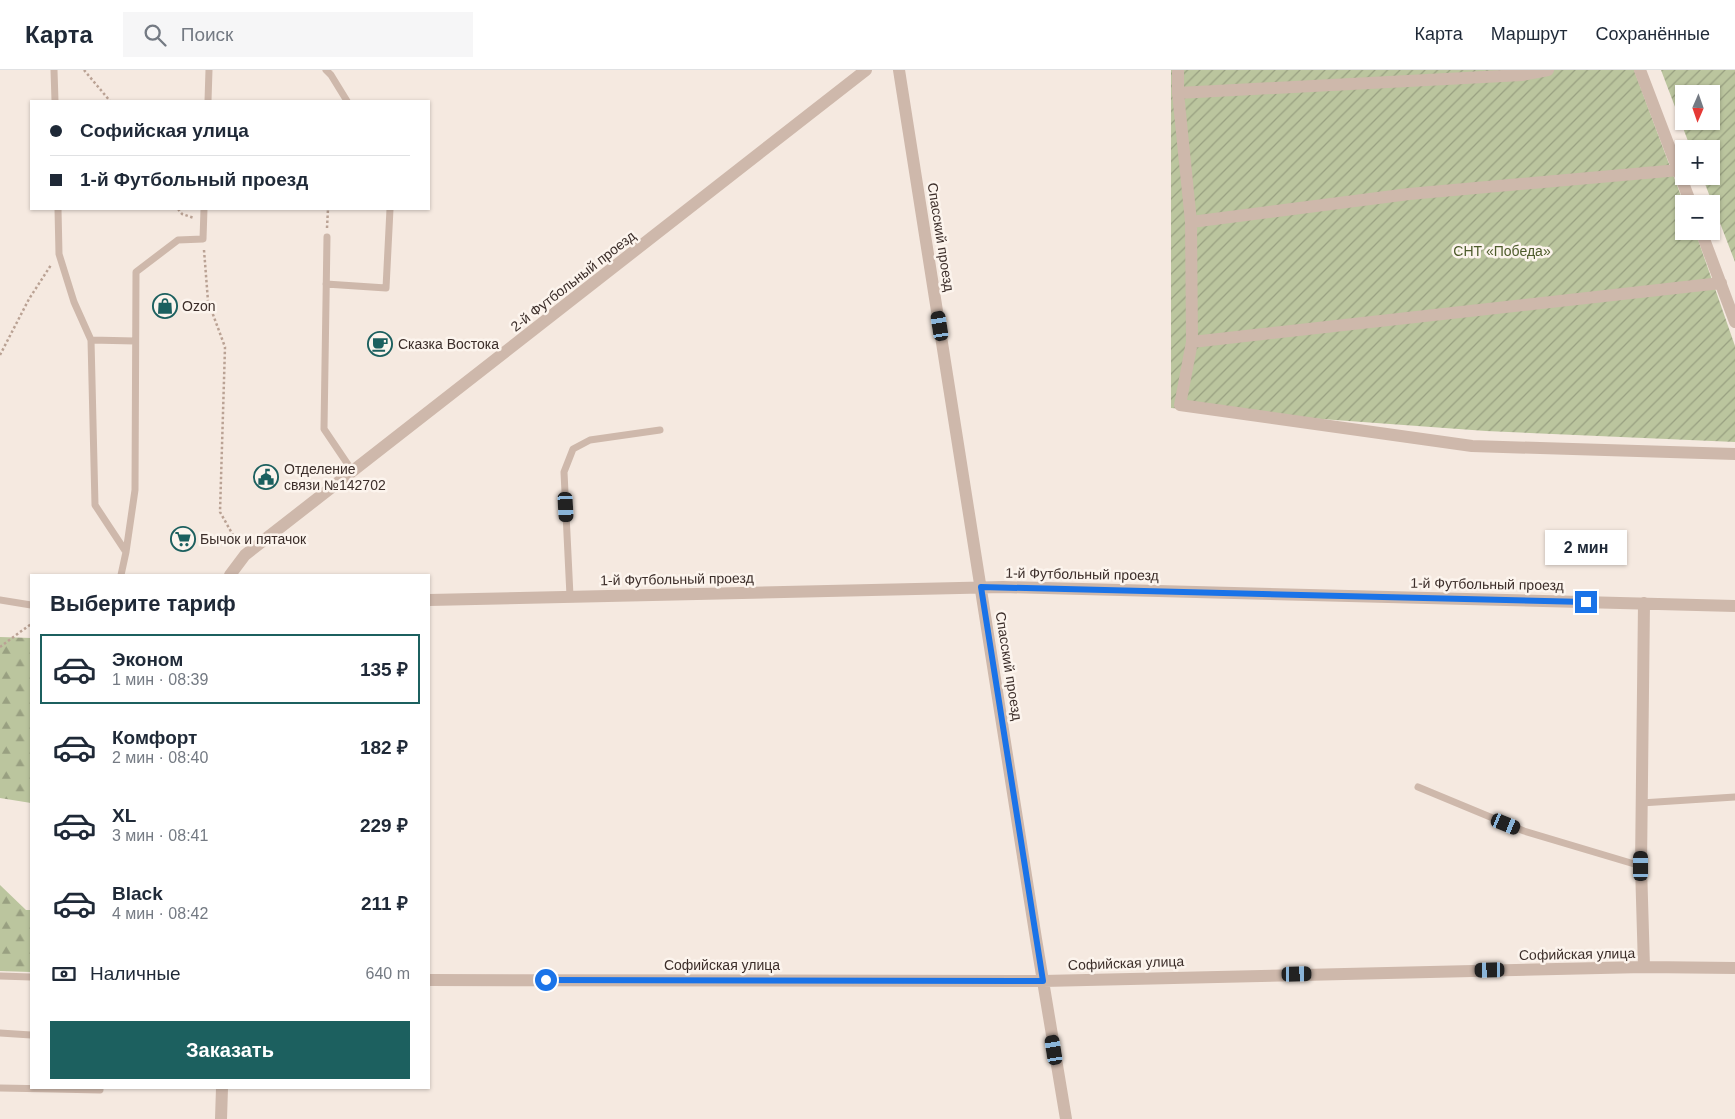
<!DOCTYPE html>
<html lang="ru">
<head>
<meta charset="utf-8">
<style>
	:root { --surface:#fff; --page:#f6f6f7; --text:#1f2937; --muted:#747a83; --line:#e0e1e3; --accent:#1c605f }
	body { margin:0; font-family:Arial,sans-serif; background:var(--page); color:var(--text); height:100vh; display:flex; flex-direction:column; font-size:19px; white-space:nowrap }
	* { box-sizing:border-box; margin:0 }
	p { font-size:16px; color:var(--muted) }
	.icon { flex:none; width:28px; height:28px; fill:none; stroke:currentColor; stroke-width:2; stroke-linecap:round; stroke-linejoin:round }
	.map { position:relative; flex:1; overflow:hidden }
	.details { position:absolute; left:30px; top:504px; width:400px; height:515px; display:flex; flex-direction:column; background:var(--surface); border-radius:0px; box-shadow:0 1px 4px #0004 }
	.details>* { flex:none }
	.guide { position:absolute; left:30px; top:30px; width:400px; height:110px; border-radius:0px; box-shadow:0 1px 4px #0004; display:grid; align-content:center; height:110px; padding:0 20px; background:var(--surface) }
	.needle { width:32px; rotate:182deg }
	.buttons { position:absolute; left:1675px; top:15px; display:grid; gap:10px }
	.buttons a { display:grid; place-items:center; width:45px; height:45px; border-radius:0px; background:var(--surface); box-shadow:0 1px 4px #0004; font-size:25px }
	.end { position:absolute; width:22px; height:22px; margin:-11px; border:6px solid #1a73e8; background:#fff; box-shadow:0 0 0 2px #fff }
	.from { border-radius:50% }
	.bubble { position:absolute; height:35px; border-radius:0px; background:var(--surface); box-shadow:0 1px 4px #0004; font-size:16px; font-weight:700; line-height:35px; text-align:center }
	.car { position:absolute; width:15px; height:30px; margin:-15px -8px; border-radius:6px; box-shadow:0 0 4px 1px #0007; background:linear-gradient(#222 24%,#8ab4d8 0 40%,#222 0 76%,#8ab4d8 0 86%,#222 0) }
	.guide b { display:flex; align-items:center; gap:18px; height:48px; font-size:19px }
	.guide b+b { border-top:1px solid var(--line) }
	.guide i { width:12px; height:12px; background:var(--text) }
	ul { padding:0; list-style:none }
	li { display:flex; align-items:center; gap:15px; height:70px; margin:0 10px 8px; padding:0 10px; border:2px solid transparent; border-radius:0px }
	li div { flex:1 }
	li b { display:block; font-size:19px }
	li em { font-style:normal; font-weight:700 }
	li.current { border-color:var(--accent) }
	li>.icon { width:45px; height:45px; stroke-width:1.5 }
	h2 { padding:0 20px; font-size:22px; line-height:60px }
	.pay { display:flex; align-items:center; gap:12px; height:55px; padding:0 20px; font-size:19px }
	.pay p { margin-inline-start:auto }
	.cta { display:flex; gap:10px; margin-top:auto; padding:10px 20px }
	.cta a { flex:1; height:58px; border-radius:0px; background:var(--accent); color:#fff; font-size:20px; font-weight:700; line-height:58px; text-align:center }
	header { display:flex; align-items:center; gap:30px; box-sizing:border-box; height:70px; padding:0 25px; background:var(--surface); border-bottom:1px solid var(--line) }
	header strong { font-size:24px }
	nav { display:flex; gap:28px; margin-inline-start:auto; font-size:18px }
	.search { width:350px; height:45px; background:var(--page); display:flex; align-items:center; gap:12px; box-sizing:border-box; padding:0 18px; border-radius:0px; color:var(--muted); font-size:19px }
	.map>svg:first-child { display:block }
</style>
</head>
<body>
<header>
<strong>Карта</strong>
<div class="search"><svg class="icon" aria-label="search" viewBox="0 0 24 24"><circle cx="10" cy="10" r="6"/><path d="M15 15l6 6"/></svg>Поиск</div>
<nav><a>Карта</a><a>Маршрут</a><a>Сохранённые</a></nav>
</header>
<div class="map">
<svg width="1735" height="1049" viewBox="0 0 1735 1049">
	<defs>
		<pattern id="forest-firs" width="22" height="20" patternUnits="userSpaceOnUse" patternTransform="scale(1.25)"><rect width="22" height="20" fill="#bbc59e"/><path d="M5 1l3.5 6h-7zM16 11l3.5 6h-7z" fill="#99a081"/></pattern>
		<pattern id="garden-furrows" width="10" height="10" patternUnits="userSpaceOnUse" patternTransform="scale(1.25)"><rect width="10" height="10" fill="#bbc59e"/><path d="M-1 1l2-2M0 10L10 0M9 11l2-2" fill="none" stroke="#99a081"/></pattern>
	</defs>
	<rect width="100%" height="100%" fill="#f5e9e0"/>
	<path fill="url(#forest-firs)" d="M0 567 31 568V733L0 728Z
		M0 815 26 840H31V902L0 901Z"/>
	<path fill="url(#garden-furrows)" fill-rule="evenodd" d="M1171 0H1634L1684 134V161H1695L1735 276V372L1486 361 1171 338Z
		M1661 0H1735V192L1702 106H1711V79H1691ZM1684 24H1711V51H1684Z"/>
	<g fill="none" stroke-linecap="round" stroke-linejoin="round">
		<path stroke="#baa294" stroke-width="2.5" stroke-dasharray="2.5 2.5" stroke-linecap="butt" d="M84 0 110 31
			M178 139 182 144 194 148
			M327 158 328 139
			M204 180 208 231 225 277 220 442 238 474
			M0 285 29 229 51 195
			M0 577 31 554"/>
		<path stroke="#ceb8ab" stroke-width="7" d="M54 0 55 31
			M326 0 331 5 347 31
			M208 31 209 0
			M58 139 59 184 74 232 91 270 95 435 126 482 121 505
			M327 167 324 359 353 402
			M326 214 386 218 390 139
			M91 270 135 271
			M126 482 135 420 136 202 178 170 203 169 204 139
			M570 526 564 402 573 379 590 370 660 360
			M0 530 31 535
			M1418 717 1524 761 1641 796
			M1641 733 1735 727
			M0 906 31 907
			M0 963 31 965
			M0 1018 54 1019V1018
			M54 1019 100 1020V1018"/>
		<path stroke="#ceb8ab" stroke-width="12" d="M899 0 1036 869 1066 1049
			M1178 0V23L1191 152 1192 272 1180 335 1472 376 1735 384
			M1640 0 1691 134
			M1178 23 1522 5 1548 0
			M1191 152 1409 124 1679 100
			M1701 161 1735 252
			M1192 272 1721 213
			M429 530 1003 517 1735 536
			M1644 897 1641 796 1644 533
			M429 910 1043 911 1644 897 1735 898"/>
		<path stroke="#ceb8ab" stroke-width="12" d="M230 505 245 485 866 0
			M221 1049 222 1018"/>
	</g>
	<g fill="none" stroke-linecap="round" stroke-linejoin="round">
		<path stroke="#1a73e8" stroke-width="6" d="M546 910 1043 911 981 517 1586 532"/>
	</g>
	<defs>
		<symbol id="shop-ring" viewBox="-11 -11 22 22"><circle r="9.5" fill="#fcf4ed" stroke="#1c605f" stroke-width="1.5"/><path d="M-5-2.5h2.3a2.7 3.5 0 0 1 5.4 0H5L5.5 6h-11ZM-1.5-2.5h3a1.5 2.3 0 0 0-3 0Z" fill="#1c605f"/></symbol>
		<symbol id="cafe-ring" viewBox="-11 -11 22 22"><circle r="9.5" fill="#fcf4ed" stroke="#1c605f" stroke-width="1.5"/><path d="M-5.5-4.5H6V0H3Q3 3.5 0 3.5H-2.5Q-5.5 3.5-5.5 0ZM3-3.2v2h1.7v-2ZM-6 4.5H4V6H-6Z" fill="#1c605f"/></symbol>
		<symbol id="civic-ring" viewBox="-11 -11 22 22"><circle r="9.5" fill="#fcf4ed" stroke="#1c605f" stroke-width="1.5"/><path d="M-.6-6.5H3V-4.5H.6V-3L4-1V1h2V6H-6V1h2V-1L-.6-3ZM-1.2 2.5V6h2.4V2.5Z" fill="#1c605f"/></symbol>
		<symbol id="supermarket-ring" viewBox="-11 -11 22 22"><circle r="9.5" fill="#fcf4ed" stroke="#1c605f" stroke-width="1.5"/><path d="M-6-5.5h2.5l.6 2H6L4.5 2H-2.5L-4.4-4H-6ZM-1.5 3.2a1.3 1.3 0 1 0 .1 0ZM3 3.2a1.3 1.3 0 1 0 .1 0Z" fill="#1c605f"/></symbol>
	</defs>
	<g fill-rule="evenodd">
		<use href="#shop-ring" x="151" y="222" width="28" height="28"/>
		<use href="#cafe-ring" x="366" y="260" width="28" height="28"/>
		<use href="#civic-ring" x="252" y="393" width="28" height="28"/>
		<use href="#supermarket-ring" x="169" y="455" width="28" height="28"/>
	</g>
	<g text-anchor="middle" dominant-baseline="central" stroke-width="5" stroke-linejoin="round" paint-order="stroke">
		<g font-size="14" fill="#3c2e2a" stroke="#fcf4ed">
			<text transform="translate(941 167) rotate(81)">Спасский проезд</text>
			<text transform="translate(573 211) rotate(-38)">2-й Футбольный проезд</text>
			<text transform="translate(1082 504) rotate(1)">1-й Футбольный проезд</text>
			<text transform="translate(677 509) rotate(-1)">1-й Футбольный проезд</text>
			<text transform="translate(1487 514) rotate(1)">1-й Футбольный проезд</text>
			<text transform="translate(1009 596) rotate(81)">Спасский проезд</text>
			<text transform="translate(1577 884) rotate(-1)">Софийская улица</text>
			<text transform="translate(1126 893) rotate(-2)">Софийская улица</text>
			<text x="722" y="895">Софийская улица</text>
		</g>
		<g font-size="14" fill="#4e5c2c" stroke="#fcf4ed">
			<text x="1502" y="181">СНТ «Победа»</text>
		</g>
		<g font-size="14" fill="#3c2e2a" stroke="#fcf4ed" text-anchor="start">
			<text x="182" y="236">Ozon</text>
			<text x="398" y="274">Сказка Востока</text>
			<text x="284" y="399">Отделение<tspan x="284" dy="16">связи №142702</tspan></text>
			<text x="200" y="469">Бычок и пятачок</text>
		</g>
	</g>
</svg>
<div class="buttons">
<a><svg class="needle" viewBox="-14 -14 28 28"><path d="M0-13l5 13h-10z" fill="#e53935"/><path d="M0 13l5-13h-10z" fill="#747a83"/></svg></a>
<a>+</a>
<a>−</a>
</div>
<i class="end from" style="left:546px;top:910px"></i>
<i class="end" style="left:1586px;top:532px"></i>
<div class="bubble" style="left:1545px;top:460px;width:82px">2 мин</div>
<i class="car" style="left:940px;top:256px;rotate:351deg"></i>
<i class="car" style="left:566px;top:437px;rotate:177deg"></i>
<i class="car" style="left:1506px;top:754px;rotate:112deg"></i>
<i class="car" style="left:1641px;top:796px;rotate:0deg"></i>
<i class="car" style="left:1490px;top:900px;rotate:269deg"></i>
<i class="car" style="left:1297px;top:904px;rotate:89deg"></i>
<i class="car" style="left:1054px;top:980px;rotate:351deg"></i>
<div class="guide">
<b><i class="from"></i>Софийская улица</b>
<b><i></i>1-й Футбольный проезд</b>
</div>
<section class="details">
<h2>Выберите тариф</h2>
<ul>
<li class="current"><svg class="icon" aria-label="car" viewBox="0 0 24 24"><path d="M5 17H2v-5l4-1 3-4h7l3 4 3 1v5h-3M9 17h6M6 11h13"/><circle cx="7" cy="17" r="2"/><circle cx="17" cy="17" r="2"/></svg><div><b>Эконом</b><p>1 мин · 08:39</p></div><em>135 ₽</em></li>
<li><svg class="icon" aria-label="car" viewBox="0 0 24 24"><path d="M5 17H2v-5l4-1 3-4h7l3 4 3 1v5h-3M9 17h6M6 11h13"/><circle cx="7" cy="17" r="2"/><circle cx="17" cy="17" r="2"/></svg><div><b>Комфорт</b><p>2 мин · 08:40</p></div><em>182 ₽</em></li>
<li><svg class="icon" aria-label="car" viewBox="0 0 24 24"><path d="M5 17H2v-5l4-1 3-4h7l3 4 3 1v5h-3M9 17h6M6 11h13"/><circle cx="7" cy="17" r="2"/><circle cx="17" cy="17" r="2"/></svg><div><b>XL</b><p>3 мин · 08:41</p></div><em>229 ₽</em></li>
<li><svg class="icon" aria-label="car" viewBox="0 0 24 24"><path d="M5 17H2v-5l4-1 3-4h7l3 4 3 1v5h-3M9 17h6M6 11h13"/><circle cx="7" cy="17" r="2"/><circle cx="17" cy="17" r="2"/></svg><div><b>Black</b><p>4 мин · 08:42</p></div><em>211 ₽</em></li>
</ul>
<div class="pay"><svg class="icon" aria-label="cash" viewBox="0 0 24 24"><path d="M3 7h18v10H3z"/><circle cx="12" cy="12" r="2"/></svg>Наличные<p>640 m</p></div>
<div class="cta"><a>Заказать</a></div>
</section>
</div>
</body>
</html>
